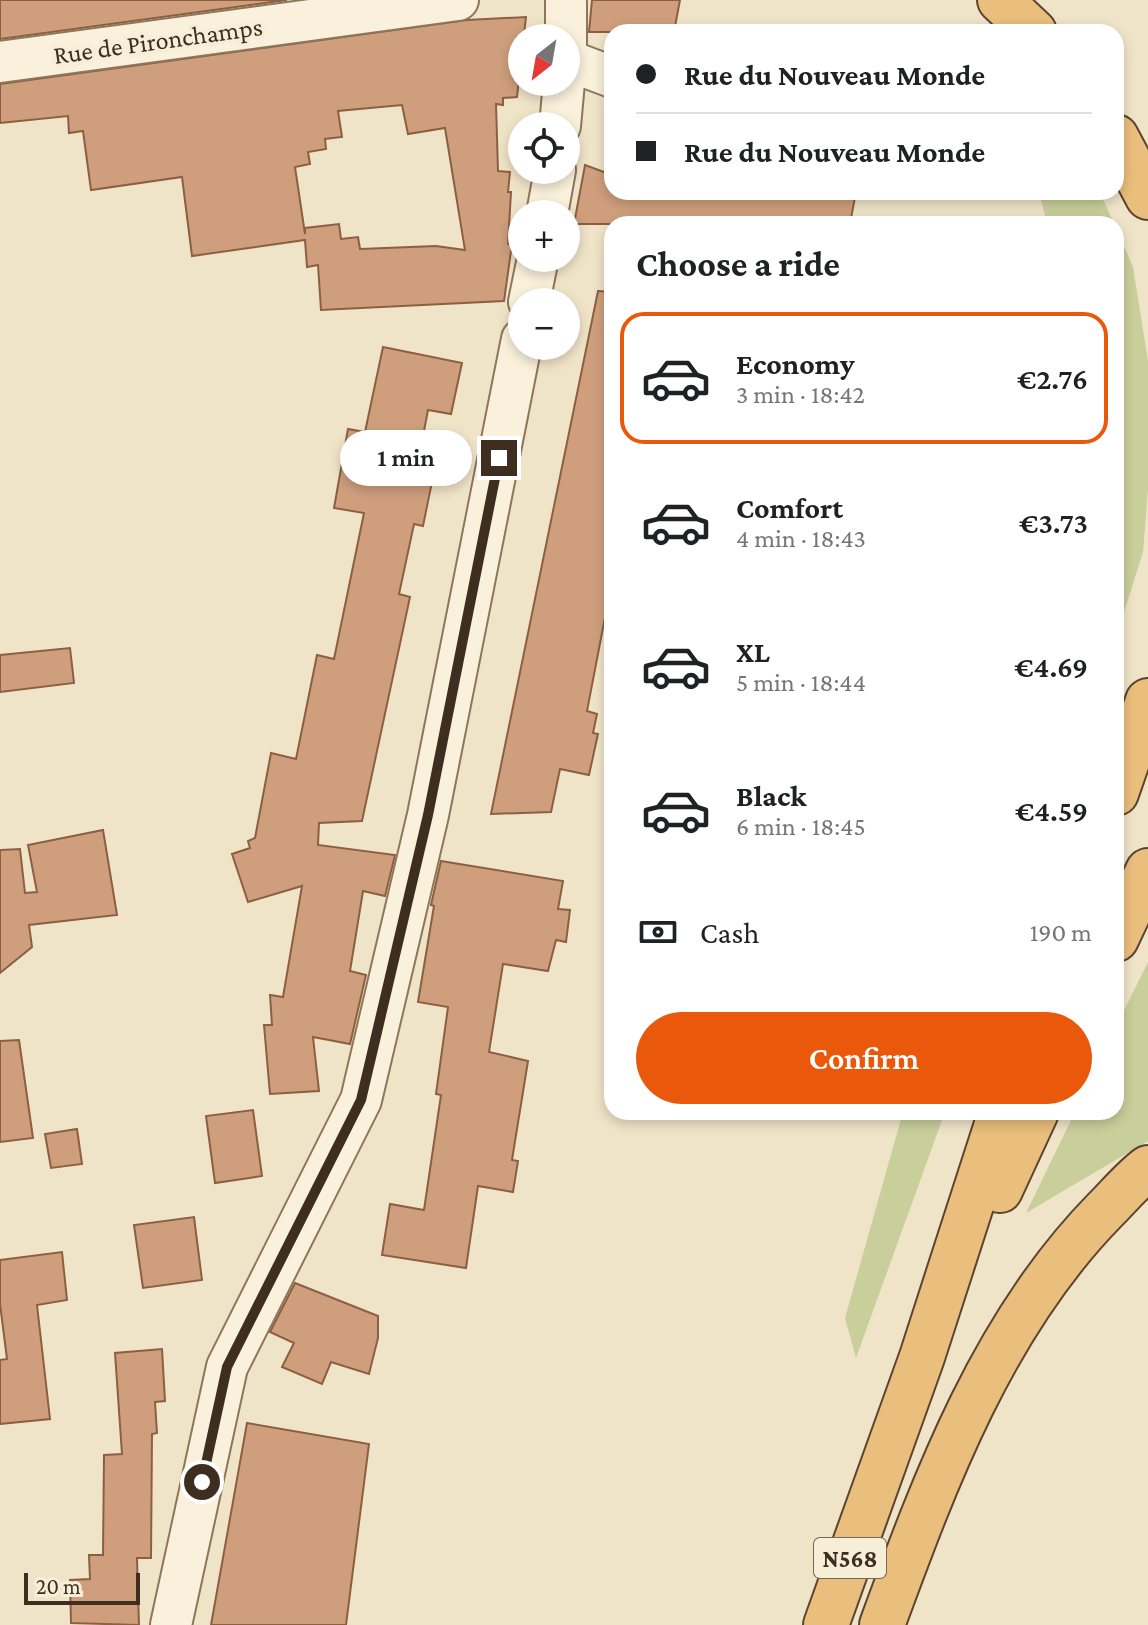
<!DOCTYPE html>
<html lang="en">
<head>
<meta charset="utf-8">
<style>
	:root { --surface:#fff; --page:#f2f2f2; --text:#202124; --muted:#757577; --line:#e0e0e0; --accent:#ea580c }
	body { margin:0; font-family:"Crimson Pro",serif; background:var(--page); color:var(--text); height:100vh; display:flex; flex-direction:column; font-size:30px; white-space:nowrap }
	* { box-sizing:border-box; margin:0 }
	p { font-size:26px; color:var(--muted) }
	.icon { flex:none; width:44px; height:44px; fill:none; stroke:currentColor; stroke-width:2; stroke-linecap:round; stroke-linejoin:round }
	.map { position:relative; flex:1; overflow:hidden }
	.sheet { position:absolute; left:604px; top:216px; width:520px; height:904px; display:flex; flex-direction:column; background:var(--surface); border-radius:24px; box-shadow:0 4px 12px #0003 }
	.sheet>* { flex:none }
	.guide { position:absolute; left:604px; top:24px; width:520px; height:176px; border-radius:24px; box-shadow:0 4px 12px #0003; display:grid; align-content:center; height:176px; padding:0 32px; background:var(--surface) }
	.needle { width:52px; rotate:211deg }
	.buttons { position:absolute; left:508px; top:24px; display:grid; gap:16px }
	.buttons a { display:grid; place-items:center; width:72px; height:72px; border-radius:50%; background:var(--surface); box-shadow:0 4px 12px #0003; font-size:40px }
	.scale { position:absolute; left:24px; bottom:20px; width:116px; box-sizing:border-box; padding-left:8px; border:4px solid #3d2e20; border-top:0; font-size:22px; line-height:28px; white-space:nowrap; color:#3d2e20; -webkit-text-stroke:6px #f7eed8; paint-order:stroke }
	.end { position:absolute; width:36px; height:36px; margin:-18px; border:10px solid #3d2e20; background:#fff; box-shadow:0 0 0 4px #fff }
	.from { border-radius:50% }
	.bubble { position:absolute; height:56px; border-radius:28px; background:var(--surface); box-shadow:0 4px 12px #0003; font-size:26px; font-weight:600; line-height:56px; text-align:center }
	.guide b { display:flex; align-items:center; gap:28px; height:76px; font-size:30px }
	.guide b+b { border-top:2px solid var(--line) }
	.guide i { width:20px; height:20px; background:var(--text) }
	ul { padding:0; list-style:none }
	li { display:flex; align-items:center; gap:24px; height:132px; margin:0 16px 12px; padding:0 16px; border:4px solid transparent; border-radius:24px }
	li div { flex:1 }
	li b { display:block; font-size:30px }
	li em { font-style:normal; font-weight:600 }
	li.current { border-color:var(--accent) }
	li>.icon { width:72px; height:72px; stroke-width:1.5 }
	h2 { padding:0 32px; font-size:36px; line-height:96px }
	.pay { display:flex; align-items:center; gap:20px; height:88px; padding:0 32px; font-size:30px }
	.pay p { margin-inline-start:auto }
	.button { display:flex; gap:16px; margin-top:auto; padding:16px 32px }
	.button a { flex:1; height:92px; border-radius:48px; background:var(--accent); color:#fff; font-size:32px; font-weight:600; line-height:92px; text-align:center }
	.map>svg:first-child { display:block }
</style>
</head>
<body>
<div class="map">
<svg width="1148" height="1625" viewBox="0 0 1148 1625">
	<rect width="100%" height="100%" fill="#f0e4c8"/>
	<path fill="#c9cf9b" d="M1039 192H1100L1114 224H1047Z
		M1116 228 1133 267 1148 361V489L1143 552 1116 638Z
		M1148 962V1141L1026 1213 1075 1112H1116V1027Z
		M903 1112H945L856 1358 845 1318Z"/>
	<path fill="#cf9f7d" stroke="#8d5f41" stroke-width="2" fill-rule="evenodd" d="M0 0H287L0 39Z
		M592 0H680L674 32H589Z
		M526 17 517 97 503 98V105L496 104 498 171 510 172 508 192H511L508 244H512L504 301 321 310 318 265 307 267 305 240 192 256 182 177 91 190 83 131 69 133 68 116 0 123V84L467 20ZM402 105 408 134 445 128 465 250 436 246 360 249 358 237 341 239 339 224 305 228V234L295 167 310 164 308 152 326 149 325 139 342 137 338 111Z
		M585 165 612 175V192H824L855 197 850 224H574Z
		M598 291 612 292V581L587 711 597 714 593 733 598 734 589 775 560 769 551 812 491 814Z
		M383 347 462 363 451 414 428 410 416 473 433 477 423 526 414 524 399 594 410 597 362 821 319 823 318 845 395 855 385 896 363 891 350 971 366 975 350 1044 313 1037 319 1091 270 1094 264 1025H272L270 995 283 997 302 886 248 902 232 854 250 848 248 841 255 838 271 753 296 759 317 655 334 659 364 513 334 508 348 429 365 432Z
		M70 648 74 683 0 692V655Z
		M103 830 117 915 29 925 32 947 0 973V850L20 849 25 893 37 892 28 845Z
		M441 861 563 881 558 909 570 910 566 942 556 940 548 971 503 964 489 1052 528 1061 512 1160 518 1161 513 1192 478 1186 466 1268 382 1255 390 1204 424 1210 441 1095 436 1094 448 1007 418 1002 434 906 431 905Z
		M19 1040 33 1138 0 1142V1041Z
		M253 1110 262 1176 215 1183 206 1116Z
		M77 1129 82 1164 51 1168 45 1134Z
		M194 1217 202 1280 143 1288 134 1225Z
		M62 1252 67 1300 37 1305 50 1419 0 1424V1360L7 1359 0 1304V1260Z
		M295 1283 378 1316V1338L369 1374 331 1362 322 1384 282 1367 294 1343 270 1332Z
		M162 1349 165 1401 155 1402 157 1433 152 1434 151 1558H137L139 1625 71 1623 70 1580 90 1579 89 1555H103L104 1455 122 1454 115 1353Z
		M247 1423 369 1444 346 1625H211Z"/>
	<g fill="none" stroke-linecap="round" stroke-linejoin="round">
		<defs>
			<path id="minor" d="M566 0V65
				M567 60 612 77
				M0 62 458 0
				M560 126 564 82
				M547 214 555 170
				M529 302 538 258
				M171 1625 227 1367 361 1100 428 815 522 339"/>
			<path id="trunk" d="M1000 0 1034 32
				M1116 137 1148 197
				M1116 793 1148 701
				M1116 939 1148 871
				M1000 1190 1036 1112
				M826 1625 922 1357 1001 1112
				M882 1625C936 1478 993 1324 1105 1210 1119 1196 1132 1180 1148 1168"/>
		</defs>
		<use href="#minor" stroke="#8d765c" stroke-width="44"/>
		<use href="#trunk" stroke="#5b4430" stroke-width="48"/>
		<use href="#minor" stroke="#faf1dc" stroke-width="40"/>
		<use href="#trunk" stroke="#eabe7c" stroke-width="44"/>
	</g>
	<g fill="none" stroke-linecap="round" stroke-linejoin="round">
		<path stroke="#3d2e20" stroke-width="10" d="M202 1482 227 1367 361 1100 428 815 499 458"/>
	</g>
	<g text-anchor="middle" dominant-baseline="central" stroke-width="8" stroke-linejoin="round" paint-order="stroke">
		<rect fill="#f7eed8" stroke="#756857" stroke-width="2" x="814" y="1538" width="72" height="40" rx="6"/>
		<g font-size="24" font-weight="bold" fill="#3d2e20">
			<text x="850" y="1558">N568</text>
		</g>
		<g font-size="26" fill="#3d2e20" stroke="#f7eed8">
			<text transform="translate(158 41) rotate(-8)">Rue de Pironchamps</text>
		</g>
	</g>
</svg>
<div class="buttons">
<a><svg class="needle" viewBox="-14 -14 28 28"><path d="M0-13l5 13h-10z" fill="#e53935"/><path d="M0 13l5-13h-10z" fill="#757577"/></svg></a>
<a><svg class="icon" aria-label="locate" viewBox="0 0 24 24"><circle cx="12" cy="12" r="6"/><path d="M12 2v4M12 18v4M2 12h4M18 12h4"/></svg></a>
<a>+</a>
<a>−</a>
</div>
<div class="scale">20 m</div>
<i class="end from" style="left:202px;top:1482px"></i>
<i class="end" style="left:499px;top:458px"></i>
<div class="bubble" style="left:340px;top:430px;width:132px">1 min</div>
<div class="guide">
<b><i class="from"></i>Rue du Nouveau Monde</b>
<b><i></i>Rue du Nouveau Monde</b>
</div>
<section class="sheet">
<h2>Choose a ride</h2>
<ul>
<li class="current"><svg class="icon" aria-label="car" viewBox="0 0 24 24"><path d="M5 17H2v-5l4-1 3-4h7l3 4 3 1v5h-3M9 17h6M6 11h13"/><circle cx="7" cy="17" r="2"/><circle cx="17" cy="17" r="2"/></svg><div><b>Economy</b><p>3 min · 18:42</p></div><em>€2.76</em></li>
<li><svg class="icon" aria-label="car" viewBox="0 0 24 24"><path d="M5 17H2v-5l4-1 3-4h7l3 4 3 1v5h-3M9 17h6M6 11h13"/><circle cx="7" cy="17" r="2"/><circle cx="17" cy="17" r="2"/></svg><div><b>Comfort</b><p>4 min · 18:43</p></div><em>€3.73</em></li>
<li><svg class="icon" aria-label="car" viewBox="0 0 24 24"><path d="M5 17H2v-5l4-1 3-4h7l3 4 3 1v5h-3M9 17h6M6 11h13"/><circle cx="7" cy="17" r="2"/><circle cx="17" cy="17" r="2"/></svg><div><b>XL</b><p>5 min · 18:44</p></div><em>€4.69</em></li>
<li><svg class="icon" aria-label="car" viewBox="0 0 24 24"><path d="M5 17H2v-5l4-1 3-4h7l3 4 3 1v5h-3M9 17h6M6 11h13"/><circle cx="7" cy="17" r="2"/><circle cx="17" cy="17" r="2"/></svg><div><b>Black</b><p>6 min · 18:45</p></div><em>€4.59</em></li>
</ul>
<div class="pay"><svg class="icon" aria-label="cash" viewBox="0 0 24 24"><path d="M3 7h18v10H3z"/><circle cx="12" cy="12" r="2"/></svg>Cash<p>190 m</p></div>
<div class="button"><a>Confirm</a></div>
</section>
</div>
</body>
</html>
